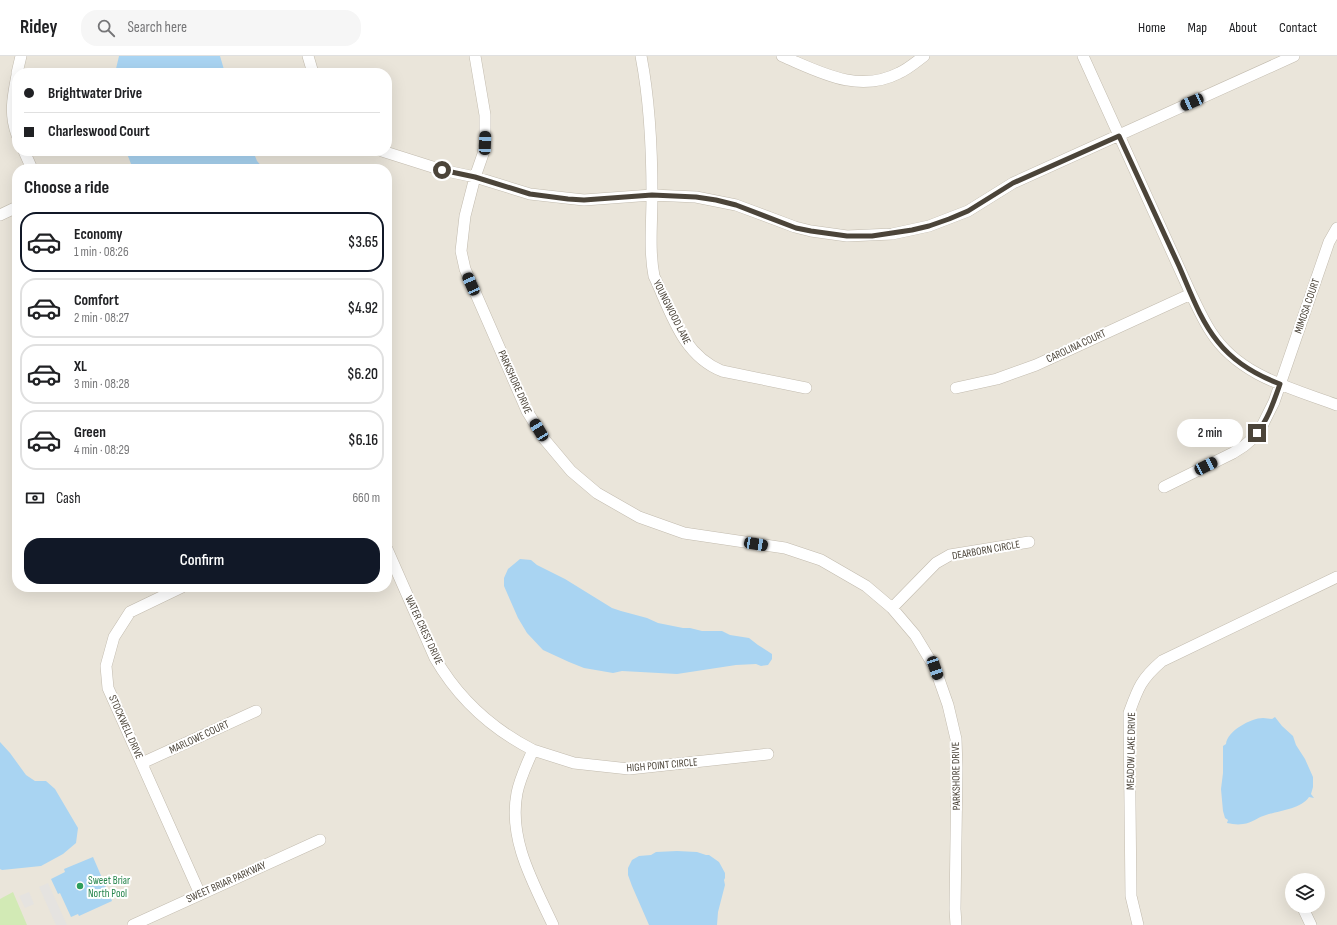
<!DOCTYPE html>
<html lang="en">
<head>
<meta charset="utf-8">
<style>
	:root { --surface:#fff; --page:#f6f6f6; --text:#202124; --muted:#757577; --line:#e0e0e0; --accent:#111827 }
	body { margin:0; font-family:"Sofia Sans Condensed",sans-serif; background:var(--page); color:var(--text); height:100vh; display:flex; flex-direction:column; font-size:15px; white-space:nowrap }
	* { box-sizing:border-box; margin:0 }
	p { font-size:13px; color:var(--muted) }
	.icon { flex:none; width:22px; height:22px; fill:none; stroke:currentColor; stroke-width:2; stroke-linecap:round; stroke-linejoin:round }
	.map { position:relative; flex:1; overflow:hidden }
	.side { position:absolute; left:12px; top:108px; width:380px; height:428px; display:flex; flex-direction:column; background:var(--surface); border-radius:16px; box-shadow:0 4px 16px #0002 }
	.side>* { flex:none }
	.hud { position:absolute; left:12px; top:12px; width:380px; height:88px; border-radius:16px; box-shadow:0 4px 16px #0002; display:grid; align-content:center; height:88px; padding:0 12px; background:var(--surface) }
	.tools { position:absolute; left:1285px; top:817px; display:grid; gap:8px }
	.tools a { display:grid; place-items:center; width:40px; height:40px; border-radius:50%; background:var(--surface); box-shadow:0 4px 16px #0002; font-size:20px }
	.end { position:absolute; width:18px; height:18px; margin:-9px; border:5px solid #4b4439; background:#fff; box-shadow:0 0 0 2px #fff }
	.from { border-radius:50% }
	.bubble { position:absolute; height:28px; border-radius:14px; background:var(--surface); box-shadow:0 4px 16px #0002; font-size:13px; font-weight:600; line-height:28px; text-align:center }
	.car { position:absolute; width:12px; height:24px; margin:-12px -6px; border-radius:5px; box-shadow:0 0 3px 1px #0007; background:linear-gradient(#222 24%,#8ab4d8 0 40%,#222 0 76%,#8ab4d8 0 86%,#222 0) }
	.hud b { display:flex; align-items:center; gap:14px; height:38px; font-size:15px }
	.hud b+b { border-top:1px solid var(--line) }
	.hud i { width:10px; height:10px; background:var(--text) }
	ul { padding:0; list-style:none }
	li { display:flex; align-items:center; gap:12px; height:60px; margin:0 8px 6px; padding:0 4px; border:2px solid var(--line); border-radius:16px }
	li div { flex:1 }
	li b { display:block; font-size:15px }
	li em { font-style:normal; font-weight:600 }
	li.active { border-color:var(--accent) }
	li>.icon { width:36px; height:36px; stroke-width:1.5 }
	h2 { padding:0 12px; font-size:18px; line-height:48px }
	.pay { display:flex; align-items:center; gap:10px; height:44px; padding:0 12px; font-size:15px }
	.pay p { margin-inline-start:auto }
	.action { display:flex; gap:8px; margin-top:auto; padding:8px 12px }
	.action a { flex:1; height:46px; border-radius:16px; background:var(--accent); color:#fff; font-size:16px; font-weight:600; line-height:46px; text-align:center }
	header { display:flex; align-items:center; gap:24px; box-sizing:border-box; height:56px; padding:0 20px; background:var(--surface); border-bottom:1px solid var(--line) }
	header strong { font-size:19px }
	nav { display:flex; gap:22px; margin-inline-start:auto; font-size:14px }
	.search { width:280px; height:36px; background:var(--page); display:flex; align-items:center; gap:10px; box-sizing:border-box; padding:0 14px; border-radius:16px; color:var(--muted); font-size:15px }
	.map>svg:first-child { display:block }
</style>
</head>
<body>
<header>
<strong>Ridey</strong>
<div class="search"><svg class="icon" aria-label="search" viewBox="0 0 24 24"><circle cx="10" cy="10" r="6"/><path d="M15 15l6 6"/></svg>Search here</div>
<nav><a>Home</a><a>Map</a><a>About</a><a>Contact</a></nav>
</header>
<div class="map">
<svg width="1337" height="869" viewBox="0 0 1337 869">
	<rect width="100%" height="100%" fill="#f6f3ec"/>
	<path fill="#eae5da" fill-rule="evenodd" d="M0 0H1337V869H0ZM17 17H387V95H17ZM17 113H387V531H17ZM1292 824H1318V850H1292Z"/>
	<path fill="#d2eab5" d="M13 836 27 869H0V843Z"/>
	<path fill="#e5e3e0" d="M48 827 67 869H56L39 831Z
		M29 836 34 848 25 852 19 840Z"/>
	<path fill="#a9d4f2" d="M119 0H220L225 17H115Z
		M126 95H253L257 105 264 113H133Z
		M520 503 531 504 537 509 565 523 612 552 621 555 647 562 658 567 683 572H690L702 575H722L730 579 749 582 758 589 772 598V603L768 609 761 610 756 608 736 609 677 618 622 615 613 617 584 612 569 606 543 594 527 577 518 562 504 530V522L508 513Z
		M1275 661 1282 670 1293 680 1296 689 1305 703 1313 721V731L1311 738 1314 742 1309 741C1301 753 1278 755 1266 759 1258 761 1252 767 1243 768 1237 769 1233 768 1227 767L1228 764 1225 762 1223 755 1221 733 1223 717V690L1226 688C1227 675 1251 662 1263 662 1266 662 1269 663 1272 663Z
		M0 686 10 697 26 719 35 725H46L55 733 78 772 76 787 63 798 41 810 2 814 0 813Z
		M677 795 697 796 706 799H709L719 806 725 817V822L724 824 725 829 718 856 717 869H649L632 830 628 819V812L632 804 639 800 651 799 656 796Z
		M93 801 112 845 79 860 78 858 71 861 60 837 58 838 51 823 65 816 64 813Z"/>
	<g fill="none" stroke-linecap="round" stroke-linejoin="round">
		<defs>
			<path id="minor" d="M308 0 313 17
				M475 0 485 59V87L483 98 475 121 465 160 461 195 465 213 527 355 545 384 571 415 597 437 639 461 684 477 785 492 821 504 866 530 892 552 915 579 935 612 948 649 956 683 957 712 955 853 956 869
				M641 0C650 46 652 94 652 140 652 167 649 194 654 220 671 256 682 299 722 315L806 332
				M782 0C820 16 858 38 899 17 908 13 916 6 924 0
				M1083 0 1191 238C1197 250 1203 264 1211 276 1239 320 1291 332 1337 349
				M17 17 21 0
				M17 19C13 40 9 58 17 79
				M24 95 32 113
				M382 95 442 114 475 121 530 138 584 144 652 139 696 141 736 149 795 171 811 175 847 180 892 178 929 170 968 155 1013 127 1294 0
				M0 159 17 151
				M956 332 997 323 1036 309 1191 238
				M1164 431 1233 397 1244 390 1251 384 1262 370 1274 346 1329 186 1337 172
				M387 493 435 602C458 642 492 673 533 694 527 708 520 722 517 737 508 784 534 828 553 869
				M182 531 130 556 114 581 106 610 108 632 200 838
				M892 552 936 507 950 499 1029 486
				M533 694 574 707 629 713 768 698
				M142 707 256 655
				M1302 850 1311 869
				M133 869 320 784
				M1138 869 1131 840 1129 657C1138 632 1141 623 1162 605L1337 521"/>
		</defs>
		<use href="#minor" stroke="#c2bbae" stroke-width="12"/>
		<use href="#minor" stroke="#fff" stroke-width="11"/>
	</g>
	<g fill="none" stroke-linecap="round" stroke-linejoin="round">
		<path stroke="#4b4439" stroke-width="5" d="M442 114 475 121 530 138 568 143 584 144 652 139 696 141 716 144 736 149 796 172 811 175 847 180H872L912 174 929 170 949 163 968 155 1013 127 1119 80C1139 123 1159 167 1179 210 1190 235 1200 264 1218 286 1234 306 1256 319 1280 328 1274 345 1268 363 1257 377"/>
	</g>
	<circle fill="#2e9e5b" stroke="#fff" stroke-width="1.5" cx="80" cy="830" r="4"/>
	<g text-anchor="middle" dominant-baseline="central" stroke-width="4" stroke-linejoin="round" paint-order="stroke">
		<g font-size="11" fill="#4b4439" stroke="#fff">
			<text transform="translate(1307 250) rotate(-71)">MIMOSA COURT</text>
			<text transform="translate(672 256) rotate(63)">YOUNGWOOD LANE</text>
			<text transform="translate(1076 290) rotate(-25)">CAROLINA COURT</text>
			<text transform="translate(515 326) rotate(66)">PARKSHORE DRIVE</text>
			<text transform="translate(986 494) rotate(-10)">DEARBORN CIRCLE</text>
			<text transform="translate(424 574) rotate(65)">WATER CREST DRIVE</text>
			<text transform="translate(126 671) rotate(66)">STOCKWELL DRIVE</text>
			<text transform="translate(199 681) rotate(-25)">MARLOWE COURT</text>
			<text transform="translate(1131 695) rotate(-89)">MEADOW LAKE DRIVE</text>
			<text transform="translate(662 709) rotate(-5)">HIGH POINT CIRCLE</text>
			<text transform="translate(956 720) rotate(-91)">PARKSHORE DRIVE</text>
			<text transform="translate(226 826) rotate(-24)">SWEET BRIAR PARKWAY</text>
		</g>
		<g font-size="11" fill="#27864d" stroke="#fff" text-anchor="start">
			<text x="88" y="824">Sweet Briar<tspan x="88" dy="13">North Pool</tspan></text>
		</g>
	</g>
</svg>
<div class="tools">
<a><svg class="icon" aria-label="layers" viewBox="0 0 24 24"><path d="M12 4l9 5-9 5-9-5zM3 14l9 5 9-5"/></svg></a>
</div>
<i class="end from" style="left:442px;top:114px"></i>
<i class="end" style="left:1257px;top:377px"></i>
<div class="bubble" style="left:1177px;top:363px;width:66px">2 min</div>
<i class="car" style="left:1192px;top:46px;rotate:246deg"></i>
<i class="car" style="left:485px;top:87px;rotate:2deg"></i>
<i class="car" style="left:471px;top:228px;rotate:336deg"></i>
<i class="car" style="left:539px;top:374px;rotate:329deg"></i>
<i class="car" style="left:1206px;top:410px;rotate:64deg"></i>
<i class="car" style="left:756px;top:488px;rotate:99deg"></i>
<i class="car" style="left:935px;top:612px;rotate:161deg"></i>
<div class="hud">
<b><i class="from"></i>Brightwater Drive</b>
<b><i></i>Charleswood Court</b>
</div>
<section class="side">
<h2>Choose a ride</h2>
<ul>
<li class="active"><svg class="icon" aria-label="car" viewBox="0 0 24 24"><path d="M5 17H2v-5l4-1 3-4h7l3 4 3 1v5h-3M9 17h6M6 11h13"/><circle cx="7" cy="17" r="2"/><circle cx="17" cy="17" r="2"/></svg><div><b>Economy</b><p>1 min · 08:26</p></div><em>$3.65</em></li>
<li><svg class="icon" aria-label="car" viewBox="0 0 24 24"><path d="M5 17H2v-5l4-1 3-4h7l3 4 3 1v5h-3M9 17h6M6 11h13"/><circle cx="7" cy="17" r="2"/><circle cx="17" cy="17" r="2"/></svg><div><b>Comfort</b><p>2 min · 08:27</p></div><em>$4.92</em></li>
<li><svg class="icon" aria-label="car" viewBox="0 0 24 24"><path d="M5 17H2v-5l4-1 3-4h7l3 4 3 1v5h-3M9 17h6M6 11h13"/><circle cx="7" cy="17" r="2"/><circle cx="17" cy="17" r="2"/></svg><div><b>XL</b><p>3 min · 08:28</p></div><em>$6.20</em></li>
<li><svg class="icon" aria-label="car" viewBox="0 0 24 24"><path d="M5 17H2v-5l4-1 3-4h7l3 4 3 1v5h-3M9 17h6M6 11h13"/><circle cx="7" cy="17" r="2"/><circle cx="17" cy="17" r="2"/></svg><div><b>Green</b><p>4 min · 08:29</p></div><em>$6.16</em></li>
</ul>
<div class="pay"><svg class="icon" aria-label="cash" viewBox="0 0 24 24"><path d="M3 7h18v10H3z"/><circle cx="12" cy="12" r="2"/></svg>Cash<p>660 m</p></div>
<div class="action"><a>Confirm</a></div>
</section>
</div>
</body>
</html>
